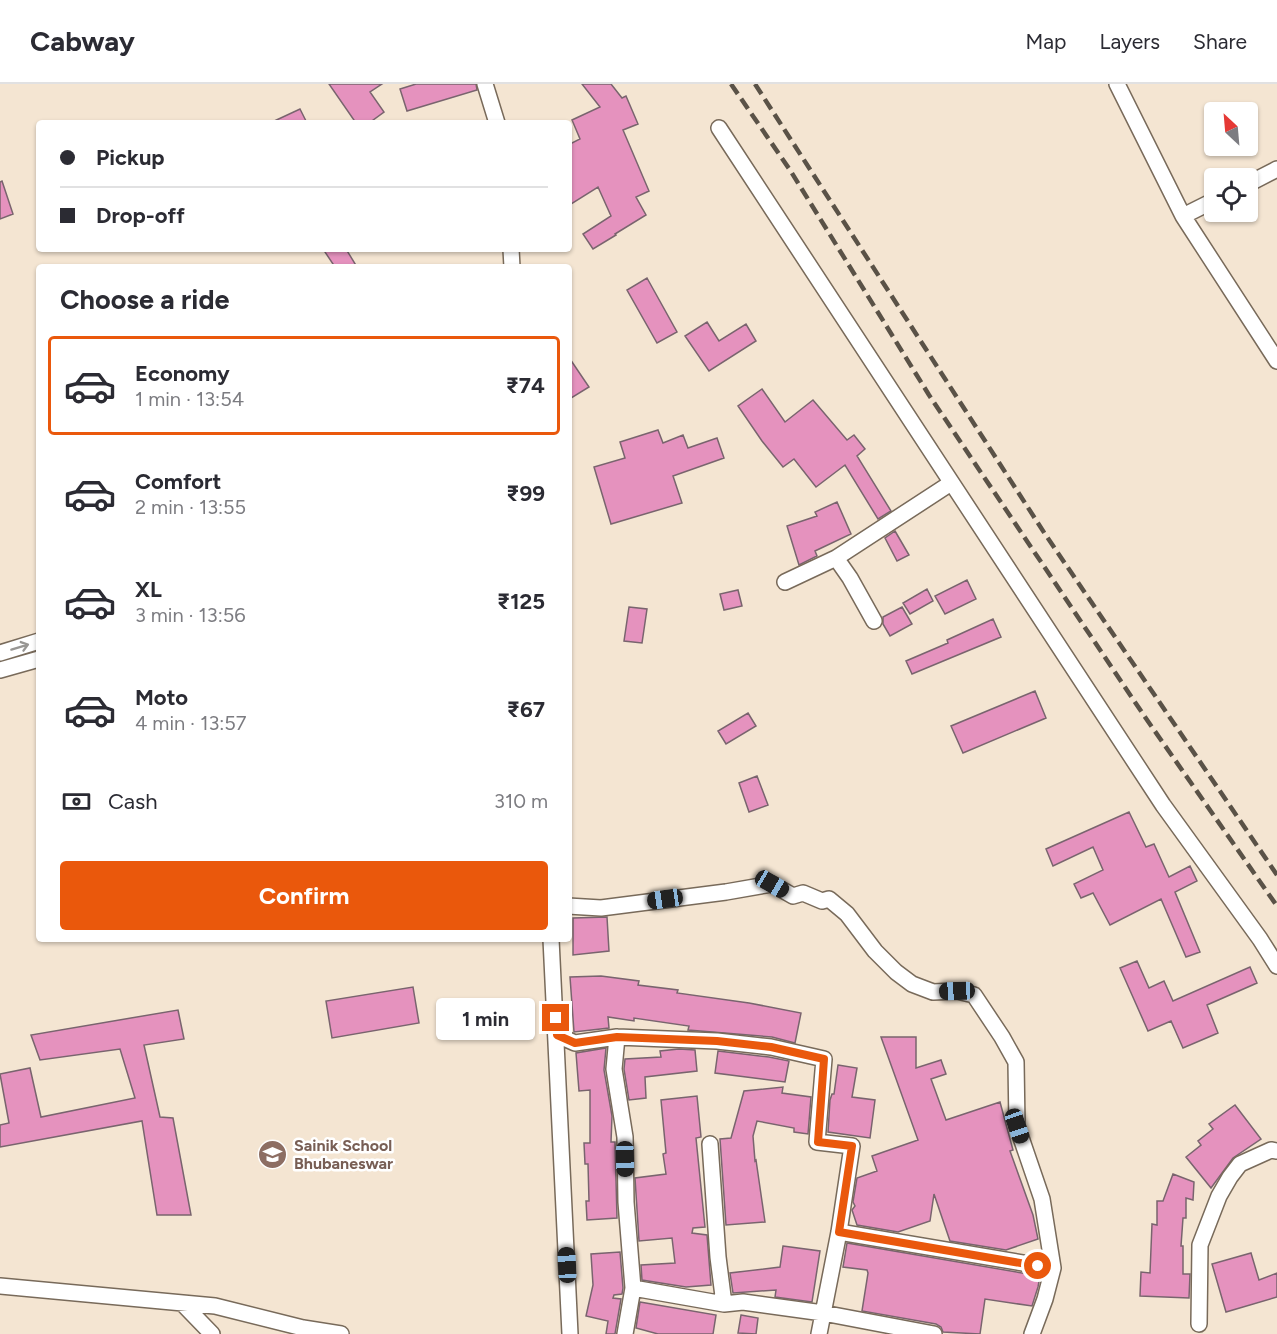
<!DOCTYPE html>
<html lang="en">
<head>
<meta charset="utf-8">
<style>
	:root { --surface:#fff; --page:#f7f7f7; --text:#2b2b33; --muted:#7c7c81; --line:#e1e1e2; --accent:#ea580c }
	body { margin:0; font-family:Figtree,sans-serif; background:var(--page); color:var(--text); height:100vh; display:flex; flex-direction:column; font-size:22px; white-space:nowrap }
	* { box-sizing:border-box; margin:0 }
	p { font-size:20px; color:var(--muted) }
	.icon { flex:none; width:33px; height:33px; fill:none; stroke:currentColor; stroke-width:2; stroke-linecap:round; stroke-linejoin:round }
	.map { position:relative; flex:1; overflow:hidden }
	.panel { position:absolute; left:36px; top:180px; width:536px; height:678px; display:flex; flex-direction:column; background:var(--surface); border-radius:6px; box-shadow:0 2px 4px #0004 }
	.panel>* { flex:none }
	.guide { position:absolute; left:36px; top:36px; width:536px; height:132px; border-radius:6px; box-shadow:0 2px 4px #0004; display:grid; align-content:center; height:132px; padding:0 24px; background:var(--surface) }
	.needle { width:39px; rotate:334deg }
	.fabs { position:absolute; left:1204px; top:18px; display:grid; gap:12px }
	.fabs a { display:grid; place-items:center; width:54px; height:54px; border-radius:6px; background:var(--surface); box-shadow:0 2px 4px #0004; font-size:30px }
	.end { position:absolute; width:27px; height:27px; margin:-14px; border:8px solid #ea580c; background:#fff; box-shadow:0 0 0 3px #fff }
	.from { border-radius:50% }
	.bubble { position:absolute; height:42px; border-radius:6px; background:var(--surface); box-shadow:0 2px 4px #0004; font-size:20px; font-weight:700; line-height:42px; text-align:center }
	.car { position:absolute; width:18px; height:36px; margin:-18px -9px; border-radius:8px; box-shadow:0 0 4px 2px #0007; background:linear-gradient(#222 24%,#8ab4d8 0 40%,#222 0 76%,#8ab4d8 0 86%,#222 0) }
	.guide b { display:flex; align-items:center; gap:21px; height:57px; font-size:22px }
	.guide b+b { border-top:2px solid var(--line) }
	.guide i { width:15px; height:15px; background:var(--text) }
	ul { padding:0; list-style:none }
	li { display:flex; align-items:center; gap:18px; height:99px; margin:0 12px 9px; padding:0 12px; border:3px solid transparent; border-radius:6px }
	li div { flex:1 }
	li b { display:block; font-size:22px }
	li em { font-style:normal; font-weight:700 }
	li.selected { border-color:var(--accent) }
	li>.icon { width:54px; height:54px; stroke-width:1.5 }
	h2 { padding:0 24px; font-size:27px; line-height:72px }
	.pay { display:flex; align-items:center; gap:15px; height:66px; padding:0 24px; font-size:22px }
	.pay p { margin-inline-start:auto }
	.primary-button { display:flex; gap:12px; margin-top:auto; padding:12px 24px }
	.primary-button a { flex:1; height:69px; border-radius:6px; background:var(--accent); color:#fff; font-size:24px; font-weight:700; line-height:69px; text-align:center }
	header { display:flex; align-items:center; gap:36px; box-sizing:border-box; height:84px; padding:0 30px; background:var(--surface); border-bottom:2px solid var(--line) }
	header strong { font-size:28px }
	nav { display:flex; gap:33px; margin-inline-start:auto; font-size:21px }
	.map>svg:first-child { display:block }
</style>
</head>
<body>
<header>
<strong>Cabway</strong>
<nav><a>Map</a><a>Layers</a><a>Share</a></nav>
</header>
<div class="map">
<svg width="1277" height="1250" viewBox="0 0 1277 1250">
	<rect width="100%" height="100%" fill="#f4e5d2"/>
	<path fill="#e592be" stroke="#79646e" stroke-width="1.5" d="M329 0H382L370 8 384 28 369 39H356Z
		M416 0H476L477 6 407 27 400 5Z
		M582 0H611L622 14 626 12 638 40 623 46 649 107 636 113 646 131 615 150 616 151 593 165 583 150 611 132 598 103 568 122V61L580 55 572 36 600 23Z
		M300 25 307 39H270Z
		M2 97 13 130 0 135V98Z
		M323 165H346L357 183H335Z
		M647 194 677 248 657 259 627 206Z
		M707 238 719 257 746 240 756 257 709 287 685 252Z
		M568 272 589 303 568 316Z
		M762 305 785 338 813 316 847 356 854 351 865 365 857 372 891 427 878 435 845 381 816 403 794 375 783 383 762 357 738 322Z
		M658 346 663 359 683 351 688 364 717 354 724 374 673 392 682 419 611 440 594 383 625 374 620 358Z
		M837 418 851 450 815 467 817 472 799 481 787 442 817 432 815 428Z
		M895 447 909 471 897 477 885 454Z
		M967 496 976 515 945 530 935 512Z
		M927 505 933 517 910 530 903 519Z
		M738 506 742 522 724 526 720 510Z
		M629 523 647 525 642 559 624 557Z
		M902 523 912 540 890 552 883 540V533Z
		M993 535 1001 553 912 590 906 577 948 559 947 556Z
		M1035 607 1046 634 963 669 951 642Z
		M748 629 756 642 726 660 718 647Z
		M757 692 768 721 749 728 739 699Z
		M1129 728 1146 763 1154 760 1169 793 1190 782 1197 797 1175 808 1200 868 1186 873 1161 815 1110 841 1093 809 1081 814 1074 800 1103 786 1093 763 1053 782 1046 765Z
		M607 833 609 867 573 871V834Z
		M1137 877 1149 904 1164 897 1173 917 1250 883 1257 899 1207 921 1218 949 1183 964 1171 937 1148 947 1120 884Z
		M601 892 639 897 638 901 678 906 677 909 749 919 801 929 795 959 772 953 688 946 689 942 634 934V937L608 933 609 944 574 948 570 893Z
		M413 903 419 939 332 954 326 917Z
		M178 926 184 955 144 961 160 1033 173 1034 191 1131H157L142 1037 0 1063V1041L9 1039 0 990 30 984 41 1033 135 1014 120 965 40 976 31 951Z
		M881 953H916V984L941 976 946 990 931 995 946 1036 1000 1018 1013 1066 1010 1067 1033 1131 1038 1155 1006 1166 950 1157 934 1110 930 1137 898 1148 857 1141 852 1126 855 1122 853 1118 857 1094 877 1087 872 1072 918 1056Z
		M606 964 604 986 612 1032 611 1058H615L617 1134 587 1136 586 1117H589L588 1080H585L584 1059H590V1006L579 1007 576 969Z
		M679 965 695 966 697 987 645 993 646 1014 629 1016 624 985 625 975 661 973 660 967Z
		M718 967 769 973 789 977 785 998 715 989Z
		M838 981 857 984 852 1013 875 1016 870 1054 828 1048 830 1016 832 1010H834Z
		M783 1003 782 1009 811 1013 808 1050 794 1048V1044L757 1037 753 1052 755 1077 756 1076 765 1138 726 1141 720 1055 731 1054 744 1007Z
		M697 1012 701 1053 696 1054 705 1143 693 1144 692 1149 707 1151 711 1201 686 1203 642 1196 641 1181 675 1179 672 1154 639 1157 635 1094 666 1090 663 1070 666 1069 661 1016Z
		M1235 1021 1261 1055 1233 1074 1211 1104 1186 1073 1201 1061 1198 1057 1213 1045 1209 1040Z
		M1173 1090 1194 1098 1193 1116 1186 1114V1134H1183L1181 1162H1183V1190H1190L1189 1214 1140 1212 1141 1188 1150 1189 1152 1140 1157 1141V1117H1163Z
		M847 1159 1040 1192 1038 1203 1032 1222 985 1215 980 1250 943 1248 941 1243 936 1240 862 1227 868 1189 867 1186 843 1183Z
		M783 1162 820 1167 812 1218 775 1213 776 1206 733 1209 730 1189 780 1183Z
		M620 1168 623 1204 622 1210 614 1211 613 1214 621 1215 615 1250H606L608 1237 586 1232 593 1201 591 1170Z
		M1251 1169 1259 1196 1277 1189V1213L1226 1228 1212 1180Z
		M640 1218 716 1231 713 1250H658L636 1244Z
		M741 1231 758 1234 756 1250 738 1249Z"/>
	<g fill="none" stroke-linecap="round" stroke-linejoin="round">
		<defs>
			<path id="minor" d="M485 0 497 39
				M1117 0 1183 132 1277 277
				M719 44 1163 721 1260 855 1277 882
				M1248 100 1277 85
				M1183 132 1215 116
				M511 165 512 183
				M836 474 850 494 874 537
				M785 498 836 474 951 399
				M0 569 39 557
				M0 586 39 575
				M568 822 601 824 726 808 772 800 793 812 803 809 822 817 829 815 847 830 875 867 896 888 912 900 933 908 957 907 974 911 1002 953 1016 978 1017 1042 1042 1115 1053 1184
				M551 855 570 1250
				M557 951 575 959 617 953 717 957 771 963 824 975 817 1058 852 1062 839 1148 819 1250
				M617 953 614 985 625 1053 626 1118 633 1204 625 1250
				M710 1060 718 1173 724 1220 743 1218 823 1229 934 1250
				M839 1148 1053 1184 1045 1215 1032 1250
				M0 1202 215 1222 303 1244 341 1250
				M633 1204 724 1220
				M182 1219 212 1250
				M1199 1240 1200 1161 1219 1112 1230 1093 1240 1080 1271 1066 1277 1067"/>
		</defs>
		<use href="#minor" stroke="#786a5a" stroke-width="18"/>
		<use href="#minor" stroke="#fff" stroke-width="15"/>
		<path stroke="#5a5247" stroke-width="4.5" stroke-dasharray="12 6" stroke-linecap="butt" d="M731 0 790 86 929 311 1145 633 1277 822
			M755 0 1045 450 1277 791"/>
	</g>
	<defs><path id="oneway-shaft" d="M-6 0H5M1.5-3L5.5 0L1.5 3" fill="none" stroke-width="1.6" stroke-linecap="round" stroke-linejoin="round" transform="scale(1.5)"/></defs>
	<use stroke="#989693" href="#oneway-shaft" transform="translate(20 563) rotate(-17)"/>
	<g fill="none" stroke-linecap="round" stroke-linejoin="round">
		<path stroke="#ea580c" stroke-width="8" d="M556 934 557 951 575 959 617 953 717 957 771 963 824 975 818 1058 852 1062 839 1148 1038 1182"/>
	</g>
	<defs>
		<symbol id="school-disc" viewBox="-11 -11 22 22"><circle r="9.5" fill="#8d6e63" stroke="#fff"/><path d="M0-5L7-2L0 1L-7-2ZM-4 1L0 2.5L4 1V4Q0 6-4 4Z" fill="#fff"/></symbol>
	</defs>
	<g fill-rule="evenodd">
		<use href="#school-disc" x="256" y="1054" width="33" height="33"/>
	</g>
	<g text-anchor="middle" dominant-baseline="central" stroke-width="5" stroke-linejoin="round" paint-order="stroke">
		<g font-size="16" font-weight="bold" fill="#785e54" stroke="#fff" text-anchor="start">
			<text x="294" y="1061">Sainik School<tspan x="294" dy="18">Bhubaneswar</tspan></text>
		</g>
	</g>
</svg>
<div class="fabs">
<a><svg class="needle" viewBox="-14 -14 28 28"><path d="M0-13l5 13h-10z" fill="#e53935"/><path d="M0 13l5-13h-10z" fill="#7c7c81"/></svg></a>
<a><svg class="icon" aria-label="locate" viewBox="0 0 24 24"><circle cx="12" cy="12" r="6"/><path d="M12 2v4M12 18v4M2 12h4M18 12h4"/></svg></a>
</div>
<i class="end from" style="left:1038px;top:1182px"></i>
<i class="end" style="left:556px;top:934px"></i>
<div class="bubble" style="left:436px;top:914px;width:99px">1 min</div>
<i class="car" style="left:772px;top:800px;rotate:120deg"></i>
<i class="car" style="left:665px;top:815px;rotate:262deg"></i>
<i class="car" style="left:957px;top:907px;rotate:268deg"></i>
<i class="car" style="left:1017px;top:1042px;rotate:161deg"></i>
<i class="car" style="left:625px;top:1075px;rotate:179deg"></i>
<i class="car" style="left:567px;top:1181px;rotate:357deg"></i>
<div class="guide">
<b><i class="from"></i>Pickup</b>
<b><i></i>Drop-off</b>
</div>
<section class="panel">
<h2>Choose a ride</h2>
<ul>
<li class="selected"><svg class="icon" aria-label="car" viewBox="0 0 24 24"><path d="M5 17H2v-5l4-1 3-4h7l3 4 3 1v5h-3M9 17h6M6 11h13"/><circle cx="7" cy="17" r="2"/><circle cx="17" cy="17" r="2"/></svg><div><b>Economy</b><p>1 min · 13:54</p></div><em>₹74</em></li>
<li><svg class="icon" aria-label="car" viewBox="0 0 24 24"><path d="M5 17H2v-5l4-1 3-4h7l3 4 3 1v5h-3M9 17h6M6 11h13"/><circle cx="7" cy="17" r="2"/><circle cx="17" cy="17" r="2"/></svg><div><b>Comfort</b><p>2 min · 13:55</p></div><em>₹99</em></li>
<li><svg class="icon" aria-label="car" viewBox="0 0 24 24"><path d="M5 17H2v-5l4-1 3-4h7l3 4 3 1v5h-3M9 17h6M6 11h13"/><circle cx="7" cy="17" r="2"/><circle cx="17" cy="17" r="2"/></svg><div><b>XL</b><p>3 min · 13:56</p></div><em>₹125</em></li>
<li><svg class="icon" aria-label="car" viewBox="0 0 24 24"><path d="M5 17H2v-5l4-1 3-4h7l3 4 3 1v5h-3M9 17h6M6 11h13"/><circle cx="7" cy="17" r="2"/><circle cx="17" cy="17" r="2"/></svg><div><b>Moto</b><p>4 min · 13:57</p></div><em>₹67</em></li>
</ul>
<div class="pay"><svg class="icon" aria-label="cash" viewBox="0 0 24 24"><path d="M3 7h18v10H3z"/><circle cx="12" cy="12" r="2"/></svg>Cash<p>310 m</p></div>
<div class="primary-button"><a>Confirm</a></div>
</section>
</div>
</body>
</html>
